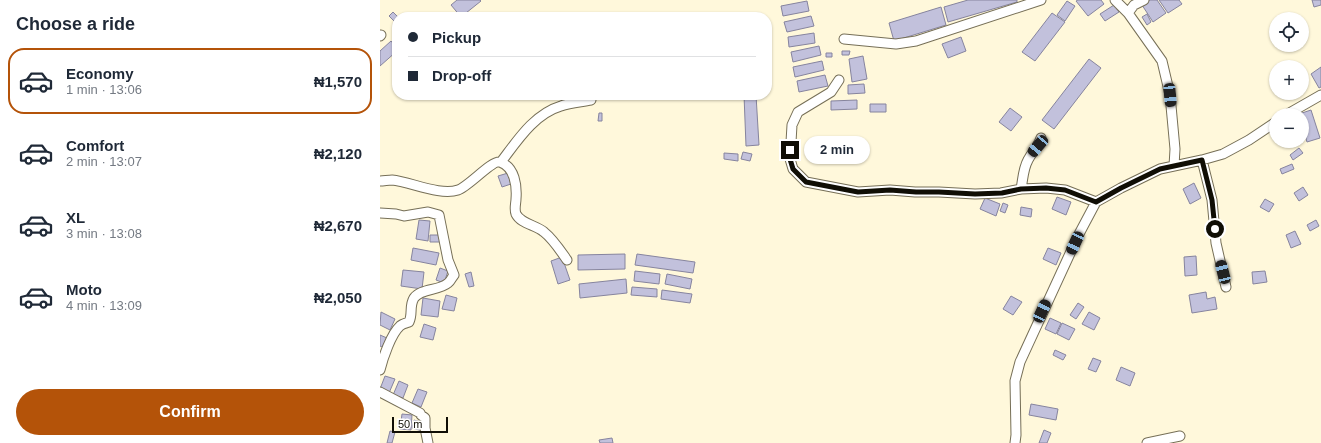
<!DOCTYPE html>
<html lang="en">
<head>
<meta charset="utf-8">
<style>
	:root { --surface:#fff; --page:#f2f2f3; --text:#1f2937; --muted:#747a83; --line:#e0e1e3; --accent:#b45309 }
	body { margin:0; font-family:Helvetica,sans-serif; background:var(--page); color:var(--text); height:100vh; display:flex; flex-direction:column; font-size:15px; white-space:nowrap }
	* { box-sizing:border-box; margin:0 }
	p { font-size:13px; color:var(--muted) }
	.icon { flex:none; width:22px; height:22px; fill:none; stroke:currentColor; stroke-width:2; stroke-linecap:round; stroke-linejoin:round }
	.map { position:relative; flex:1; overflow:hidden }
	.sheet { display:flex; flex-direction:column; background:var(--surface); width:380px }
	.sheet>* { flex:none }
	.guide { position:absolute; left:12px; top:12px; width:380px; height:88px; border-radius:16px; box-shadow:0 1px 3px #0004; display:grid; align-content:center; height:88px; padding:0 16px; background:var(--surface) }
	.buttons { position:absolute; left:889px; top:12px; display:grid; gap:8px }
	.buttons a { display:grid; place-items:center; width:40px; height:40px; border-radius:50%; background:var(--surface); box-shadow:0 1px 3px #0004; font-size:20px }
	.scale { position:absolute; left:12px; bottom:10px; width:56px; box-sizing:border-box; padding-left:4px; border:2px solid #100e05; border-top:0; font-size:11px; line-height:14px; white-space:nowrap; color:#100e05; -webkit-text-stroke:3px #fff; paint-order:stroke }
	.end { position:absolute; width:18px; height:18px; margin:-9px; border:5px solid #100e05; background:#fff; box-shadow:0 0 0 2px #fff }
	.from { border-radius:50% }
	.bubble { position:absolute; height:28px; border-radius:14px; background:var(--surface); box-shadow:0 1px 3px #0004; font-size:13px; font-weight:600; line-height:28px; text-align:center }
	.car { position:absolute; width:12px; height:24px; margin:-12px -6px; border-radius:5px; box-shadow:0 0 3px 1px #0007; background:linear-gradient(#222 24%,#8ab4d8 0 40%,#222 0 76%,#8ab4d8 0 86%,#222 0) }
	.guide b { display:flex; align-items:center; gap:14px; height:38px; font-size:15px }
	.guide b+b { border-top:1px solid var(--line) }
	.guide i { width:10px; height:10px; background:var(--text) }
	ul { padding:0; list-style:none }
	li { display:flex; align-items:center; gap:12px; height:66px; margin:0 8px 6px; padding:0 8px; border:2px solid transparent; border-radius:16px }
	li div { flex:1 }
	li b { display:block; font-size:15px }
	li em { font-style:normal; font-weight:600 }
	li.on { border-color:var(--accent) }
	li>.icon { width:36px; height:36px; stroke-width:1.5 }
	h2 { padding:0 16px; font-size:18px; line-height:48px }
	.primary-button { display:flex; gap:8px; margin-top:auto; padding:8px 16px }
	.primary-button a { flex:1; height:46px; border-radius:24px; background:var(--accent); color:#fff; font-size:16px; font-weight:600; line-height:46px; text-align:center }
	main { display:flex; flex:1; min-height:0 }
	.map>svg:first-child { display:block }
</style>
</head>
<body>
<main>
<section class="sheet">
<h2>Choose a ride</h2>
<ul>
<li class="on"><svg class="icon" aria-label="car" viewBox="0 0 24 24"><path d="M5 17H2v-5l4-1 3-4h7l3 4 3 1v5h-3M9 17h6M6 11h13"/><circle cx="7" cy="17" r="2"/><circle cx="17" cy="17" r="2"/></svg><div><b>Economy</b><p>1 min · 13:06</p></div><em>₦1,570</em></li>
<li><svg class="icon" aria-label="car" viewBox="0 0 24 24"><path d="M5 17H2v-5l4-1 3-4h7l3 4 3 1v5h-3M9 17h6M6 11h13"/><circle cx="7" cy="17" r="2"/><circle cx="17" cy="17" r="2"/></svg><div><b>Comfort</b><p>2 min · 13:07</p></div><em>₦2,120</em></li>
<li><svg class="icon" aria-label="car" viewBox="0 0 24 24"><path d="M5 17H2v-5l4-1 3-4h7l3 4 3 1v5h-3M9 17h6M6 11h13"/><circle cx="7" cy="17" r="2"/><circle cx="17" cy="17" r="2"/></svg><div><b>XL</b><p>3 min · 13:08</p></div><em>₦2,670</em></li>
<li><svg class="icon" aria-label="car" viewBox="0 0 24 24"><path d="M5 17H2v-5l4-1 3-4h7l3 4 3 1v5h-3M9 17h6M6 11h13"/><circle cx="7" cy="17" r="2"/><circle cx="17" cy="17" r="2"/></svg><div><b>Moto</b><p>4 min · 13:09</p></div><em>₦2,050</em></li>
</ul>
<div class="primary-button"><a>Confirm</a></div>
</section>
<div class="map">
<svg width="941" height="443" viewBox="0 0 941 443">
	<rect width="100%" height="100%" fill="#fff8db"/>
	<path fill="#c2c1dc" stroke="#86849e" d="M77 0H100L101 1 81 17 71 5Z
		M588 0H637V2L568 22 564 7Z
		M698 0H721L724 4 708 16 696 1Z
		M770 0H777L786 13 773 22 762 5Z
		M779 0H799L802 4 788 13Z
		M932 0H941V5L934 7Z
		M427 1 429 11 403 16 401 6Z
		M687 1 695 6 685 21 677 15Z
		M734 5 739 12 725 21 720 14Z
		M561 7 566 25 514 41 509 23Z
		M13 12 18 17 17 24 9 16Z
		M672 13 685 22 655 61 642 52Z
		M767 14 771 22 767 25 762 17Z
		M431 16 434 26 407 32 404 22Z
		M434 33 435 43 409 47 408 37Z
		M581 37 586 51 568 58 562 44Z
		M11 41 17 48V51L0 66V51Z
		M439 46 441 55 413 62 411 52Z
		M462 51H470L469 55H462Z
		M446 53H452V57H446Z
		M483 56 487 79 472 82 469 59Z
		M709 59 721 68 674 129 662 120Z
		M442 61 444 70 415 77 413 67Z
		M941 67V87L939 88 931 74Z
		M445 75 448 86 419 92 417 81Z
		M484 84 485 93 468 94V85Z
		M364 95H376L379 145 366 146Z
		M477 100V109L451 110V101Z
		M490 104H506V112H490Z
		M630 108 642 117 631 131 619 122Z
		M931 110 940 138 927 142 922 125V115L919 114Z
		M219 113H222V121H218Z
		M919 148 923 153 913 160 910 155Z
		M363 152 372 154 370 161 361 159Z
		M344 153 358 154V161L344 159Z
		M912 164 914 169 902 174 900 169Z
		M128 173 131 184 122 187 118 176Z
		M814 183 821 198 810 204 803 189Z
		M923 187 928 195 919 201 914 193Z
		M677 197 691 202 686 215 672 209Z
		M605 198 620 204 616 216 600 209Z
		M885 199 894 204 889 212 880 207Z
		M623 203 628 205 625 213 620 211Z
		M641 207 652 209 651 217 640 215Z
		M39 220 50 221 48 241 36 239Z
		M936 220 939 226 930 231 927 225Z
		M915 231 921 244 911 248 906 235Z
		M50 235H62V242H50Z
		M33 248 59 253 56 265 31 260Z
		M668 248 681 253 676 265 663 259Z
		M245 254V269L198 270V255Z
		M257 254 315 262 313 273 255 265Z
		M816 256 817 275 805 276 804 257Z
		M182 257 190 280 178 284 171 261Z
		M60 268 68 271 64 283 56 280Z
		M23 270 44 272 42 289 21 286Z
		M255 271 280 274 279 284 254 281Z
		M885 271 887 282 873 284 872 272Z
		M91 272 94 286 89 287 85 274Z
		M287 274 312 279 310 289 285 284Z
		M246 279 247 293 200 298 199 284Z
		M252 287 277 289V297L251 295Z
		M282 290 312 294 310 303 281 299Z
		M826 292 827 299 835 297 837 309 812 313 809 295Z
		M66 295 77 298 74 311 62 309Z
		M631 296 642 302 633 315 623 309Z
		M43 298 60 301 58 317 41 315Z
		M698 303 704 307 696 319 690 315Z
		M1 312 15 319 10 330 0 325Z
		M709 312 720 318 714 330 702 324Z
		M670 318 681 323 676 334 665 329Z
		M682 323 695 329 689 340 677 334Z
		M44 324 56 328 53 340 40 337Z
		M0 335 7 338 2 347 0 346Z
		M675 350 686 355 683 360 673 355Z
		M713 358 721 361 716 372 708 369Z
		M741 367 755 373 750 386 736 380Z
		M5 376 15 379 9 393 0 389Z
		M19 381 28 385 23 398 13 395Z
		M38 389 47 392 41 407 32 403Z
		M651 404 678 409 676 420 649 415Z
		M22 414 32 415 31 430 20 429Z
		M34 420 44 423 42 431 32 428Z
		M664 430 671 433 667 443H659Z
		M10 431 15 432 12 443H7Z
		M232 438 233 443H220L219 440Z"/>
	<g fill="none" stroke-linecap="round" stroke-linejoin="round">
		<defs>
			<path id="minor" d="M735 0 748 13 782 61 790 95 795 149 794 166
				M748 13 754 5 764 0
				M0 36 1 35
				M464 39 516 44 536 41 661 0
				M459 80 451 92 418 112 412 125 410 159 413 169 426 182 478 192 510 190 535 192H559L595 194 621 193 641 189
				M906 115 941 95
				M661 138C658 147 652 152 648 160 643 169 643 179 641 189L666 188 685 190 716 202
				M822 160 832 200 836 243 846 287
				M121 162C137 141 154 114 181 106 190 103 201 102 211 100
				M0 181C4 181 8 180 12 180 31 182 60 196 78 190 88 187 112 160 120 162 135 167 137 186 136 199 136 203 134 209 136 214 141 224 156 225 164 232 173 239 180 250 187 260
				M0 213 16 214 24 216 48 212 59 215 68 260 74 275C72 277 71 281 68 283 59 291 41 288 34 298 29 306 33 314 29 322 26 323 22 324 20 326 11 334 3 358 0 370
				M0 392 40 413 41 415 45 418V428L48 443
				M635 443 636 435 635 381 640 362 699 234 716 202 741 188 780 169 822 160 843 154 869 140 896 122
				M767 443 800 436"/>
		</defs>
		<use href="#minor" stroke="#766f57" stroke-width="11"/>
		<use href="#minor" stroke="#fff" stroke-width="9"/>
	</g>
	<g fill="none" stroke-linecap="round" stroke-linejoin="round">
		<path stroke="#100e05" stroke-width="5" d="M410 150V159L413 169 426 182 478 192 510 190 536 192H559L595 194 622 193 641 189 666 188 685 190 716 202 741 188 780 169 822 160 832 200 835 229"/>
	</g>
</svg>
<div class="buttons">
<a><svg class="icon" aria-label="locate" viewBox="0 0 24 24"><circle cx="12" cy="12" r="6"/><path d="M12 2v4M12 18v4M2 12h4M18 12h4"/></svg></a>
<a>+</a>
<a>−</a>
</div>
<div class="scale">50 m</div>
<i class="end from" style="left:835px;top:229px"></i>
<i class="end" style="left:410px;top:150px"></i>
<div class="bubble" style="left:424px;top:136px;width:66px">2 min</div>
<i class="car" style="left:790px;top:95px;rotate:175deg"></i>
<i class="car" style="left:658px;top:146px;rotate:220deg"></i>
<i class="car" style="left:695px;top:243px;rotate:205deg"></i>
<i class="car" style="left:843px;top:272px;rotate:346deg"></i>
<i class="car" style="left:662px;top:311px;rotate:25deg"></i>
<div class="guide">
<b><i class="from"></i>Pickup</b>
<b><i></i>Drop-off</b>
</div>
</div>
</main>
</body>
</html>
